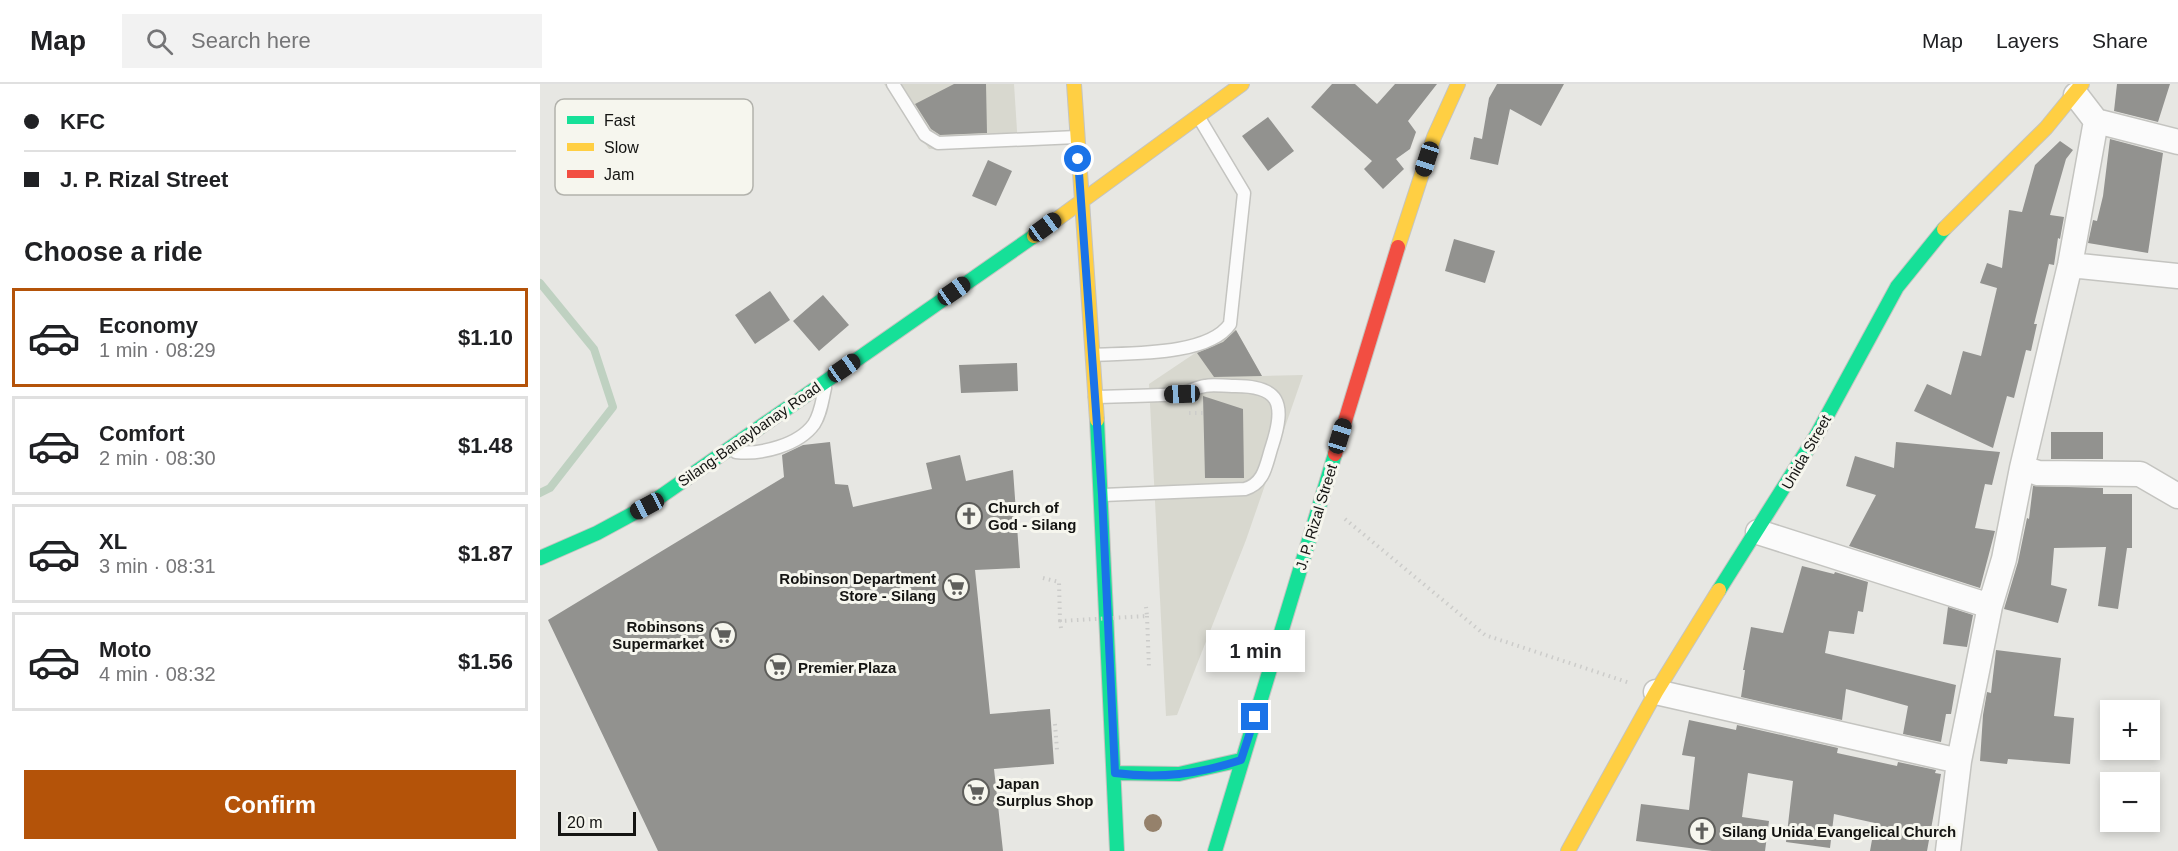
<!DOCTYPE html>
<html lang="en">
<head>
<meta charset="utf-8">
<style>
	:root { --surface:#fff; --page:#f2f2f2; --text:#202124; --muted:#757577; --line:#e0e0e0; --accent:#b45309 }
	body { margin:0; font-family:Arial,sans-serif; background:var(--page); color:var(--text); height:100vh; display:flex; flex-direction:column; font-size:22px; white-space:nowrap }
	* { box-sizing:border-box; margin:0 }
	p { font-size:20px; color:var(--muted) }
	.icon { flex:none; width:33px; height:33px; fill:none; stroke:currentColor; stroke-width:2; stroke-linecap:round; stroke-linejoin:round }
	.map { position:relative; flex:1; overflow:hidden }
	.side { display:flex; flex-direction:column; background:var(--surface); width:540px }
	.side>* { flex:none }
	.banner { display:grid; align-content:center; height:132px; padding:0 24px; background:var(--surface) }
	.tools { position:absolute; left:1560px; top:616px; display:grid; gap:12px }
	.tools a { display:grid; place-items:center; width:60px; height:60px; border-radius:0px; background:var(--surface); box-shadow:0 3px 9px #0003; font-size:30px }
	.scale { position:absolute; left:18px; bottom:15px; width:78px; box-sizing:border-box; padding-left:6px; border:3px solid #141412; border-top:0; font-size:16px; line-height:21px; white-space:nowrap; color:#141412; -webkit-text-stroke:4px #f6f6ee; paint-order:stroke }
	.end { position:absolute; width:27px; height:27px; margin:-14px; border:8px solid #1a73e8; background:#fff; box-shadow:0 0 0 3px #fff }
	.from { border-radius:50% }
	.bubble { position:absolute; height:42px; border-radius:0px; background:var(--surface); box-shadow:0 3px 9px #0003; font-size:20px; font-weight:700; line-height:42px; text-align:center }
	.car { position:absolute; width:18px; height:36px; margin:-18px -9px; border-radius:8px; box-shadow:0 0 4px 2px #0007; background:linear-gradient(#222 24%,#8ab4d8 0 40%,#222 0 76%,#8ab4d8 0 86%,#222 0) }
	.banner b { display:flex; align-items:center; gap:21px; height:57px; font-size:22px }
	.banner b+b { border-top:2px solid var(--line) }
	.banner i { width:15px; height:15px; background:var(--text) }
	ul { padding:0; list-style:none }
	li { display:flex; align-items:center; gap:18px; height:99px; margin:0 12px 9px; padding:0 12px; border:3px solid var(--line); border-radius:0px }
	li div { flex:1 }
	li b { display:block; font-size:22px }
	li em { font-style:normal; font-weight:700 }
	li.active { border-color:var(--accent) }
	li>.icon { width:54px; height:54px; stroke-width:1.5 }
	h2 { padding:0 24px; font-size:27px; line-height:72px }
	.action { display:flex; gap:12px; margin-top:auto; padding:12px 24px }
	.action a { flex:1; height:69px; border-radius:0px; background:var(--accent); color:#fff; font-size:24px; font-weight:700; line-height:69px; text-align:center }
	header { display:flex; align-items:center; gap:36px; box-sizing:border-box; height:84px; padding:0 30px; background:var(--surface); border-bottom:2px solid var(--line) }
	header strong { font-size:28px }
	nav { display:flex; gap:33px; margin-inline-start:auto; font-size:21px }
	.search { width:420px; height:54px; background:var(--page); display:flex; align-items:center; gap:15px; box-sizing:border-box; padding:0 21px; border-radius:0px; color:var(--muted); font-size:22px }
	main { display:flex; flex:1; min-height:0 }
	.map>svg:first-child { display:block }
</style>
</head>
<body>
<header>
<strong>Map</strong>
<div class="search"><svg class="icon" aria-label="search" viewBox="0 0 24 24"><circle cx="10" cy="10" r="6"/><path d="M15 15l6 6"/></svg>Search here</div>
<nav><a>Map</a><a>Layers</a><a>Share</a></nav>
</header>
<main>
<section class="side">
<div class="banner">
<b><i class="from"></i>KFC</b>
<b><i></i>J. P. Rizal Street</b>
</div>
<h2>Choose a ride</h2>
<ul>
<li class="active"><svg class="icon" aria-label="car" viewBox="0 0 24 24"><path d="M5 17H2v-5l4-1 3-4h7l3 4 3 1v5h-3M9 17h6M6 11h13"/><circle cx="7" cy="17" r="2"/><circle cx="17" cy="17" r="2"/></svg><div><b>Economy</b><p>1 min · 08:29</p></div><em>$1.10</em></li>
<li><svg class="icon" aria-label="car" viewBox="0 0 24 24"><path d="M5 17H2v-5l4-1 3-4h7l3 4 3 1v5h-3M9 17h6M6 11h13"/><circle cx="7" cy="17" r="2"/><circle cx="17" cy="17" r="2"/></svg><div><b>Comfort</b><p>2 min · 08:30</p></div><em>$1.48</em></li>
<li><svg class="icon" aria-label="car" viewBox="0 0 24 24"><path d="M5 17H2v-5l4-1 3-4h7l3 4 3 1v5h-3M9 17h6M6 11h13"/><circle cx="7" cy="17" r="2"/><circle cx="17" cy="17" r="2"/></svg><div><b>XL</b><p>3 min · 08:31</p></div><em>$1.87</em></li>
<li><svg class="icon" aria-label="car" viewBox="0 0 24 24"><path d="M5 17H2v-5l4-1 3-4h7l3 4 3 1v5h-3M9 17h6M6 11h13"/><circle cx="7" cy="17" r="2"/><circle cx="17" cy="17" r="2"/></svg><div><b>Moto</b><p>4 min · 08:32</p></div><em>$1.56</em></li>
</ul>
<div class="action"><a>Confirm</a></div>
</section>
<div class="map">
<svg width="1638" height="767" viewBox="0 0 1638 767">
	<rect width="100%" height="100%" fill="#e7e7e3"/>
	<path fill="#d8d8cf" d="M344 0H474L478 62 389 65Z
		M694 243 722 292 763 291 706 456 637 631 626 632 609 300Z"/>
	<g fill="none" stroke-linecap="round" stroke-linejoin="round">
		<path stroke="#bfd1c1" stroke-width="8" d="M0 199 54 265 73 323 10 404 0 409"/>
	</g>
	<path fill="#92928f" d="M414 0H446L447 49 400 51 391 45 375 20Z
		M792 0H815L837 20 855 0H897L868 37 876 48 870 65 856 75 864 85 843 105 824 85 832 77 771 23Z
		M957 0H1024L1001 42 970 25 958 81 930 75 934 53 942 55 949 14Z
		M1577 0H1630L1618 38 1574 27Z
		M728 33 754 67 728 87 702 52Z
		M1570 55 1623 69 1608 169 1548 159 1553 136 1557 137 1563 112Z
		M1520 57 1533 66 1526 75 1510 131 1524 133 1520 155 1518 154 1514 181 1509 180 1494 240H1497L1491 267 1486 266 1474 314 1467 312 1453 364 1374 327 1387 300 1411 311 1423 267 1441 272 1457 204 1440 199 1447 179 1462 184 1469 126 1482 128 1495 81Z
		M448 76 472 87 456 122 432 112Z
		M914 155 955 167 945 199 905 187Z
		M230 207 250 236 215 260 195 231Z
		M283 211 309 241 279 267 253 237Z
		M696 246 722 292 674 293 657 269 683 258Z
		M477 279 478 307 421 309 419 281Z
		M663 312 703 325 704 394H665Z
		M1511 348H1563V375H1511Z
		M290 358 295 400 308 401 313 423 392 405 386 379 420 371 426 397 473 386 480 484 435 486 450 630 510 625 514 680 454 685 463 767H118L8 536 244 393 242 371 263 361Z
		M1356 358 1460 368 1452 401 1445 400 1435 444 1455 447 1440 504 1309 462 1336 411 1306 402 1315 372 1354 384Z
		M1493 402 1563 404V410H1592V464H1587L1578 525 1558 522 1566 463 1514 464 1511 501 1527 505 1518 539 1464 525 1478 478 1487 434 1489 435Z
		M1262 482 1294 490 1295 488 1328 498 1323 528 1318 527 1314 550 1289 547 1285 569 1416 601 1411 630H1406L1401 658 1363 650 1368 622 1306 605 1302 636 1201 613 1205 586H1203L1211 543 1243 549Z
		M1408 523 1433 531 1427 563 1403 560Z
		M1456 566 1521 574 1514 632 1534 634 1530 680 1468 675 1467 680 1440 677 1443 631 1447 608 1451 609Z
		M1149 636 1196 646 1197 641 1298 664 1297 669 1357 682 1358 678 1396 686 1395 689 1401 690 1387 767H1330L1335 739 1294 730 1290 764 1246 758 1253 697 1208 689 1202 733 1229 737 1225 767H1172L1096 757 1101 720 1149 726 1155 673 1142 671Z"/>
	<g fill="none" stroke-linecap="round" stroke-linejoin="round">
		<defs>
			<path id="lane" d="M353 0 385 51 398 59 537 53
				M553 271C589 269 668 272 690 240L704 109 658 32
				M555 313C583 312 611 312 638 310 647 309 656 303 665 302 673 300 683 302 692 302 740 301 746 319 732 362 726 380 725 399 705 405L563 411
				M196 368C221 371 259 361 274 340 281 329 282 317 285 304"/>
			<path id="street" d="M1536 11 1556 37 1638 58
				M1530 181 1638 192
				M1482 384 1498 389 1600 390 1638 412
				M1218 448 1450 522
				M1116 608 1419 677
				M1408 767 1419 677 1450 522 1464 475 1482 384 1530 181 1556 37"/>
			<path id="fast" d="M557 336 577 767
				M0 474 57 449 107 422 494 152
				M1179 506 1276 352 1357 203 1404 145
				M575 689 639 690 701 676
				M675 767 795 370"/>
			<path id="slow" d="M534 0 557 336
				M1404 145 1506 44 1542 0
				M494 152 702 0
				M858 163 894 53 918 0
				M1028 767 1116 608 1179 506"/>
			<path id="jam" d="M795 370 858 163"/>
		</defs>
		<use href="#lane" stroke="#c4c4c0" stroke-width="15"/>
		<use href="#street" stroke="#c4c4c0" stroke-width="27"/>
		<use href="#fast" stroke="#c4c4c0" stroke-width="16"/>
		<use href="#slow" stroke="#c4c4c0" stroke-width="16"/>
		<use href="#jam" stroke="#c4c4c0" stroke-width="16"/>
		<path stroke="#ccccca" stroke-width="4" stroke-dasharray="1.5 4.5" stroke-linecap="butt" d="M649 329H663
			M805 435 945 551 1090 599
			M503 494 519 498 520 537
			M607 532 609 583
			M515 640 517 666"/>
		<use href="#lane" stroke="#fbfbfb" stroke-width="12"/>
		<use href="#street" stroke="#fbfbfb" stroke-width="24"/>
		<use href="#fast" stroke="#16e098" stroke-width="14"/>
		<use href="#slow" stroke="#ffcf43" stroke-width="14"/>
		<use href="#jam" stroke="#f24e42" stroke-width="14"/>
		<path stroke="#ccccca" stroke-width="4" stroke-dasharray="1.5 4.5" stroke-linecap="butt" d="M521 544 520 537 607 532 606 523"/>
	</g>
	<circle fill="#95816b" cx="613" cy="739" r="9"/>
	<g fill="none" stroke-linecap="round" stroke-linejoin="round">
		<path stroke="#1a73e8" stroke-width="8" d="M538 75 562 411 575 689C620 695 659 690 701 676L715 633"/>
	</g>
	<defs>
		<symbol id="church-ring" viewBox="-11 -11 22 22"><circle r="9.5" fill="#f6f6ee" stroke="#5e5e5b" stroke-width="1.5"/><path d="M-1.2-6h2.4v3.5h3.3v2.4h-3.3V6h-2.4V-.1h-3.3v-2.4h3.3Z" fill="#5e5e5b"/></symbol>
		<symbol id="supermarket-ring" viewBox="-11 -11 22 22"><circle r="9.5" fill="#f6f6ee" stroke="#5e5e5b" stroke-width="1.5"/><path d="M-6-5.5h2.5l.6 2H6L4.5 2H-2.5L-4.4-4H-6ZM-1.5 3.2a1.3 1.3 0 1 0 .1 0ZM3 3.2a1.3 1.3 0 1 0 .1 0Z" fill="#5e5e5b"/></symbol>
	</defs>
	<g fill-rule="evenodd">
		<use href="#church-ring" x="414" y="417" width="30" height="30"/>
		<use href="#supermarket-ring" x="401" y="488" width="30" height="30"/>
		<use href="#supermarket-ring" x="168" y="536" width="30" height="30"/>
		<use href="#supermarket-ring" x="223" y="568" width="30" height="30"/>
		<use href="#supermarket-ring" x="421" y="693" width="30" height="30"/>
		<use href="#church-ring" x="1147" y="732" width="30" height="30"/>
	</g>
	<g text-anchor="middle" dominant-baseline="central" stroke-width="6" stroke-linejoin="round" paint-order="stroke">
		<g font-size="15" fill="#141412" stroke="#f6f6ee">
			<text transform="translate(209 350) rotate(-35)">Silang-Banaybanay Road</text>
			<text transform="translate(1266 368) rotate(-60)">Unida Street</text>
			<text transform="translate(776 433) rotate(-73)">J. P. Rizal Street</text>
		</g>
		<g font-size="15" font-weight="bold" fill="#141412" stroke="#f6f6ee" text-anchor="start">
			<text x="448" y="423">Church of<tspan x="448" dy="17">God - Silang</tspan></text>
			<text x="396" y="494" text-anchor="end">Robinson Department<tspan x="396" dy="17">Store - Silang</tspan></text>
			<text x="164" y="542" text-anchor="end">Robinsons<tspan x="164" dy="17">Supermarket</tspan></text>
			<text x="258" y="583">Premier Plaza</text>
			<text x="456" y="699">Japan<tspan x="456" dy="17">Surplus Shop</tspan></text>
			<text x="1182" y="747">Silang Unida Evangelical Church</text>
		</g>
	</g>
	<rect x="15" y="15" width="198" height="96" rx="9" fill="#f6f6ee" stroke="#b2b2ac" stroke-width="1.5"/>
	<rect x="27" y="32" width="27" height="8" fill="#16e098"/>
	<rect x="27" y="59" width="27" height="8" fill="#ffcf43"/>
	<rect x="27" y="86" width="27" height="8" fill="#f24e42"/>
	<g font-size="16" fill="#141412">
		<text x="64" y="42">Fast</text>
		<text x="64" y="69">Slow</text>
		<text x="64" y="96">Jam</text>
	</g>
</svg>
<div class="tools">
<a>+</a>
<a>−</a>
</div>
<div class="scale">20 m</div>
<i class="end from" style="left:538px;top:75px"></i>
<i class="end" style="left:715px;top:633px"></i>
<div class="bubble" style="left:666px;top:546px;width:99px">1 min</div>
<i class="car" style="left:887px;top:75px;rotate:198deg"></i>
<i class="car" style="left:505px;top:143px;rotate:54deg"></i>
<i class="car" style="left:414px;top:207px;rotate:55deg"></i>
<i class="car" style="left:304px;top:284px;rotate:55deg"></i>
<i class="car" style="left:642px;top:310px;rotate:268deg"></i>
<i class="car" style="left:800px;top:352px;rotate:17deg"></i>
<i class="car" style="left:107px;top:422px;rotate:242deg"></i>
</div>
</main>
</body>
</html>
